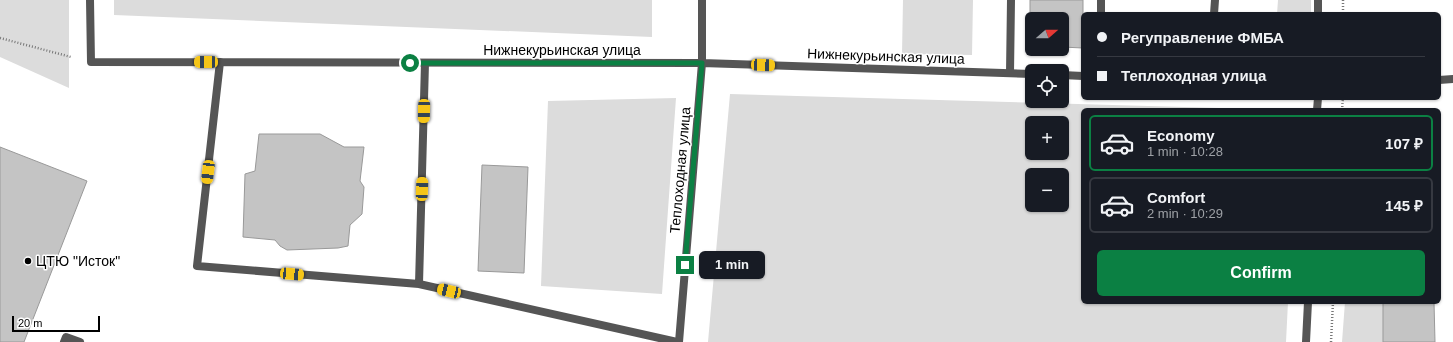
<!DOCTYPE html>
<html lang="en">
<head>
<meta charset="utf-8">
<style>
	:root { --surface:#171b24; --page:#20242c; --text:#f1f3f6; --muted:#9ea1a6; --line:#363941; --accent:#0b8043 }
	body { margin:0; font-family:Arial,sans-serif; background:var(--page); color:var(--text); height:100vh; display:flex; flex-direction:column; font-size:15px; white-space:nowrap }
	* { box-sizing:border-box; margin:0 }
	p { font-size:13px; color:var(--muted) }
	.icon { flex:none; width:22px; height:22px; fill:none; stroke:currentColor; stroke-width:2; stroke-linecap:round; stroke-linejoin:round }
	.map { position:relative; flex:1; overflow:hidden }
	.sheet { position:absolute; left:1081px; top:108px; width:360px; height:196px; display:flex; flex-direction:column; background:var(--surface); border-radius:6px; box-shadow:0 1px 3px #0004 }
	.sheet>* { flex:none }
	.top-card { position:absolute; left:1081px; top:12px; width:360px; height:88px; border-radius:6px; box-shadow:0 1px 3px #0004; display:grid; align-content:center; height:88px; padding:0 16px; background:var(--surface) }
	.needle { width:26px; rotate:70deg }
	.tools { position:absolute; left:1025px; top:12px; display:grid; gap:8px }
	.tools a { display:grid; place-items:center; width:44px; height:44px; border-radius:6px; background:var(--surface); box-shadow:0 1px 3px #0004; font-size:20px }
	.scale { position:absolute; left:12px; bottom:10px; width:88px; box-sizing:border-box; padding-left:4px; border:2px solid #000; border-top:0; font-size:11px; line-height:14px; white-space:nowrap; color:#000; -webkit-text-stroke:3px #fff; paint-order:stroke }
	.end { position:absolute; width:18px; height:18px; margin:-9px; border:5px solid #0b8043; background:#fff; box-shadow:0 0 0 2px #fff }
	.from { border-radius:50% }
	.bubble { position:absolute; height:28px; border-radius:6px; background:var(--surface); box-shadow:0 1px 3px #0004; font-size:13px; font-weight:700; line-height:28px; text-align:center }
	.car { position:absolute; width:12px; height:24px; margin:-12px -6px; border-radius:5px; box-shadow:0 0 3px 1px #0007; background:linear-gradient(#f5c518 24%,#345 0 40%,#f5c518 0 76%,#345 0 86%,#f5c518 0) }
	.top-card b { display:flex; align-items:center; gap:14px; height:38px; font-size:15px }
	.top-card b+b { border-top:1px solid var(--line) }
	.top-card i { width:10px; height:10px; background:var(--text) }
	ul { padding:7px 0 0; list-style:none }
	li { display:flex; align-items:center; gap:12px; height:56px; margin:0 8px 6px; padding:0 8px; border:2px solid var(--line); border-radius:6px }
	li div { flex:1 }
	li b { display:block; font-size:15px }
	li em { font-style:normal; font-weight:700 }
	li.on { border-color:var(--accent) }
	li>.icon { width:36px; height:36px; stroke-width:1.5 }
	.primary-button { display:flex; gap:8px; margin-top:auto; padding:8px 16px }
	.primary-button a { flex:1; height:46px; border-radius:6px; background:var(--accent); color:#fff; font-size:16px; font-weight:700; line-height:46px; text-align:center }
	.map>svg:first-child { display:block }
</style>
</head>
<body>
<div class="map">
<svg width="1453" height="342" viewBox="0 0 1453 342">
	<rect width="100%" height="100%" fill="#fff"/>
	<path fill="#dcdcdc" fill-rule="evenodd" d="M0 0H69V88L0 57Z
		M114 0H652V37L114 15Z
		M903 0H973L972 55 902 54Z
		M1278 0H1311V14H1277Z
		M730 94 1286 110H1083V302H1288L1286 342H708ZM1032 123H1062V153H1032ZM1032 175H1062V205H1032Z
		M676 98 662 294 541 286 548 101Z
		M1345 302H1383V342H1342Z"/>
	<path fill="#c4c4c4" stroke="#999" d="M1030 0H1083V48L1062 47V19H1032V47H1030Z
		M259 134H320L344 147H364L360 181 364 187 362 214 350 225 348 246 338 248 287 250 280 246 275 240 243 237 245 174 255 171Z
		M0 147 87 181 24 342H0Z
		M482 165 528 167 524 273 478 271Z
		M1383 302H1434L1435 342H1383Z"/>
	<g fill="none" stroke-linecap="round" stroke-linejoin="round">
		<path stroke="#777" stroke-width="2.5" stroke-dasharray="1 2" stroke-linecap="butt" d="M1343 0V14
			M0 38 71 57
			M1342 110 1343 98
			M1331 342 1333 302"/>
		<path stroke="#555" stroke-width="8" d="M1101 14V0
			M1214 14 1215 0
			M220 62 197 266 419 284 425 63
			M1010 73 1011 0
			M1439 80 1453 79
			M419 284 677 342"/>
		<path stroke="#555" stroke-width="8" d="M90 0 91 62 702 63 1032 74
			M1318 0V14
			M1062 75 1083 76
			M1317 110 1318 98
			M64 342 66 337 80 342
			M679 342 702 63V0
			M1306 342 1308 302"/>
	</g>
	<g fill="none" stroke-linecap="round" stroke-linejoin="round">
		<path stroke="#0b8043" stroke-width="5" d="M410 63H702L685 265"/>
	</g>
	<circle fill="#000" stroke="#fff" stroke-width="1.5" cx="28" cy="261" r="4"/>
	<g text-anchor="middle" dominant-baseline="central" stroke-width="3" stroke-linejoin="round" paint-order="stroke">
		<g font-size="14" fill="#000" stroke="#fff">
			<text x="562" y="50">Нижнекурьинская улица</text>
			<text transform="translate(886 56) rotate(2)">Нижнекурьинская улица</text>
			<text transform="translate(680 170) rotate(-85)">Теплоходная улица</text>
		</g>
		<g font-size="14" fill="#000" stroke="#fff" text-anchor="start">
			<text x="36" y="261">ЦТЮ "Исток"</text>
		</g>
	</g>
</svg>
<div class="tools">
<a><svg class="needle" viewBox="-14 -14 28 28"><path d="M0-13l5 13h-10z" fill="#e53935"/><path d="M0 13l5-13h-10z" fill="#9ea1a6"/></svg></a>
<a><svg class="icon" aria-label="locate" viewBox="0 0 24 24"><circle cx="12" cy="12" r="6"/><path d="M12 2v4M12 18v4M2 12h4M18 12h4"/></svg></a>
<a>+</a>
<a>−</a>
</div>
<div class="scale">20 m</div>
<i class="end from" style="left:410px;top:63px"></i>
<i class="end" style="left:685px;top:265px"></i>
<div class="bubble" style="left:699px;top:251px;width:66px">1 min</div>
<i class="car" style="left:206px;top:62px;rotate:270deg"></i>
<i class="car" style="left:763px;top:65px;rotate:92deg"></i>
<i class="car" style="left:424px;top:111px;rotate:181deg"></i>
<i class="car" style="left:208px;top:172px;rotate:187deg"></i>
<i class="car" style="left:422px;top:189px;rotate:2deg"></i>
<i class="car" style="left:292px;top:274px;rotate:95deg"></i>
<i class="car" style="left:449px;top:291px;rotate:283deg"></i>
<div class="top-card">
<b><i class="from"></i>Регуправление ФМБА</b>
<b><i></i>Теплоходная улица</b>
</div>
<section class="sheet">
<ul>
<li class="on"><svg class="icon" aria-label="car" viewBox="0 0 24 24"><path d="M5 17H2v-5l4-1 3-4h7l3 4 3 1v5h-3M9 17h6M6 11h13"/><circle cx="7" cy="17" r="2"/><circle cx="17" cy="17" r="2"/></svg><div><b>Economy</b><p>1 min · 10:28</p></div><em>107 ₽</em></li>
<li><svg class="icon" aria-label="car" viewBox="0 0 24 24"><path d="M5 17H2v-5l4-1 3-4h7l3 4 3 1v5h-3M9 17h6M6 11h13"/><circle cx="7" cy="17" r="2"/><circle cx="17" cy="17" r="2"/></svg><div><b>Comfort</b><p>2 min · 10:29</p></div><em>145 ₽</em></li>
</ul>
<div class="primary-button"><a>Confirm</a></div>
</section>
</div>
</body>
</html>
